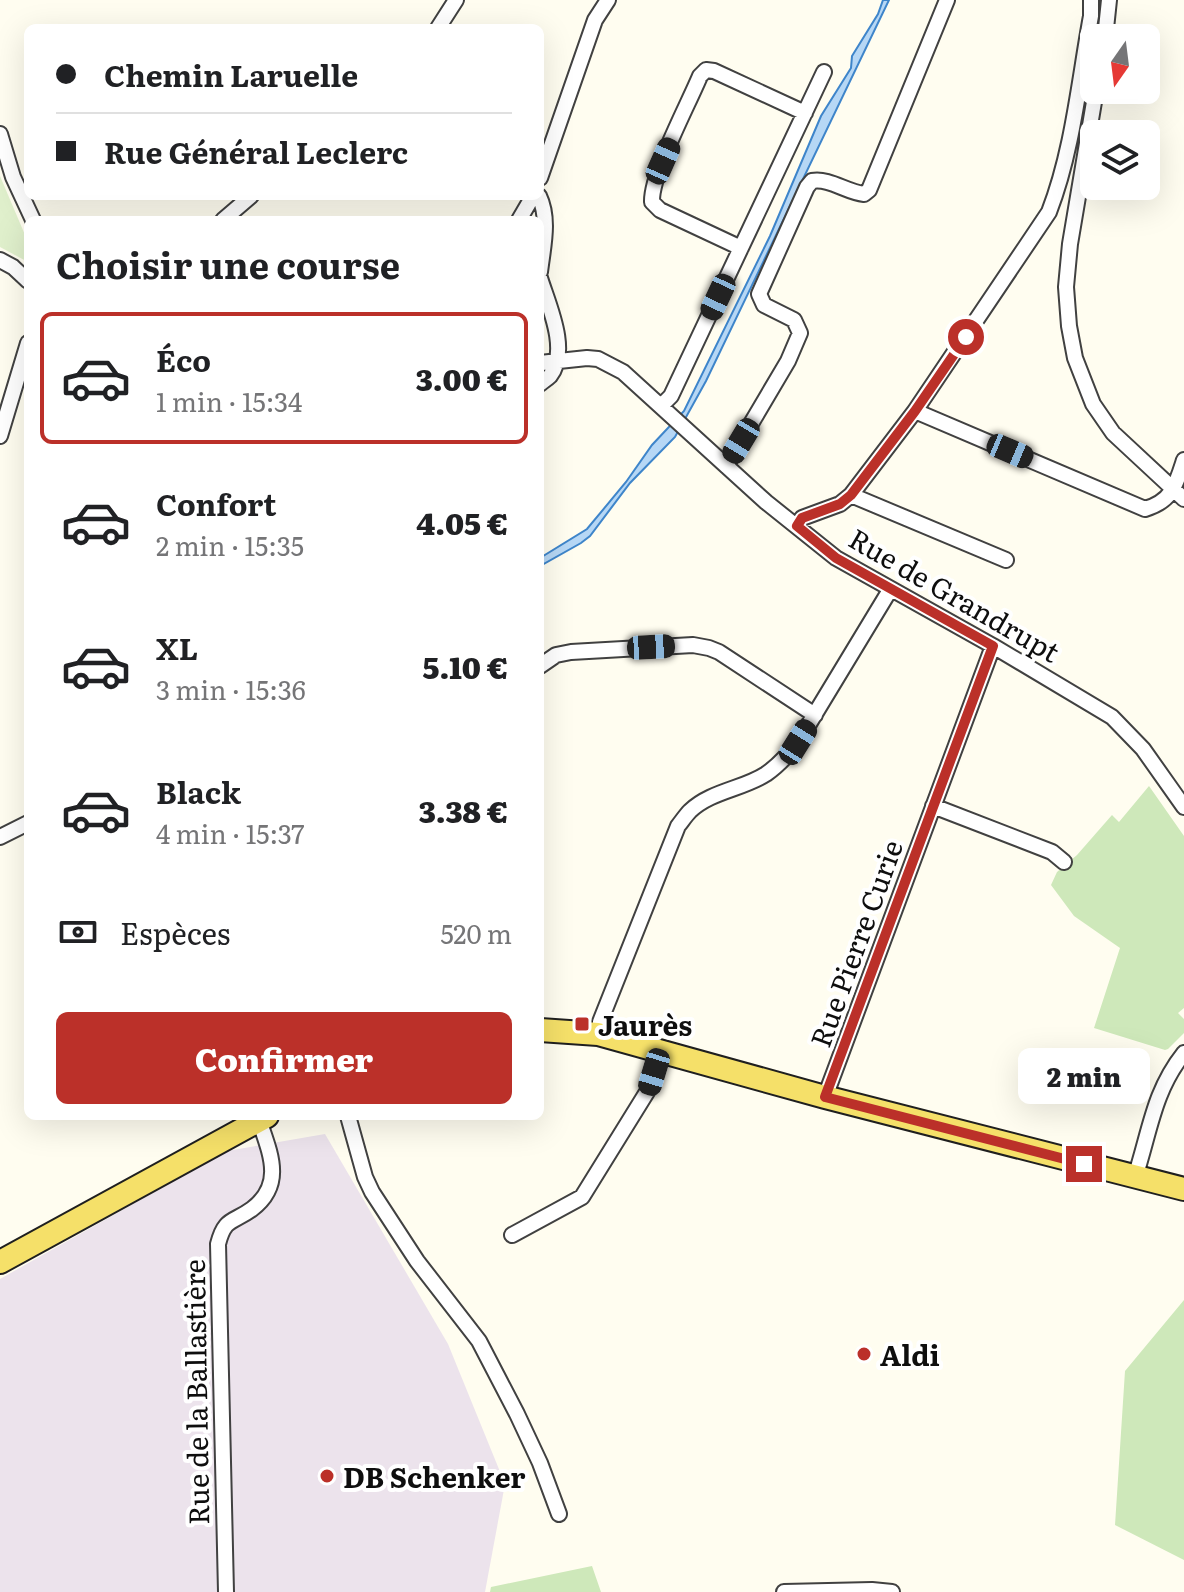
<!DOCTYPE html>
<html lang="fr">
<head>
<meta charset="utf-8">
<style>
	:root { --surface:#fff; --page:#f2f2f2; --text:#202124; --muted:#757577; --line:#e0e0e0; --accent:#bb3029 }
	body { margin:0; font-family:Literata,serif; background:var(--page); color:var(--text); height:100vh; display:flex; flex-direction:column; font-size:30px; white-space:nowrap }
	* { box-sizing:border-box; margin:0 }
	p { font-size:26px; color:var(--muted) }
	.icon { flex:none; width:44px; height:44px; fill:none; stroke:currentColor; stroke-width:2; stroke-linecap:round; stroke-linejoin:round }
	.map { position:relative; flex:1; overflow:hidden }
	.panel { position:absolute; left:24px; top:216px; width:520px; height:904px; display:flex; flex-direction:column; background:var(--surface); border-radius:12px; box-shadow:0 8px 32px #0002 }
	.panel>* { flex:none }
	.top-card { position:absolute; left:24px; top:24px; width:520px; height:176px; border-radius:12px; box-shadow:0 8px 32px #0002; display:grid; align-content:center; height:176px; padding:0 32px; background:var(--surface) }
	.needle { width:52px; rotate:194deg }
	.fabs { position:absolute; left:1080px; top:24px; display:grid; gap:16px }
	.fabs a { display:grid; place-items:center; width:80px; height:80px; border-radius:12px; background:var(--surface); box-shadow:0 8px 32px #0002; font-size:40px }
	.end { position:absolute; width:36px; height:36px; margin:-18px; border:10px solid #bb3029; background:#fff; box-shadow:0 0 0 4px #fff }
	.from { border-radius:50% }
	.bubble { position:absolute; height:56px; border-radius:12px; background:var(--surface); box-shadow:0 8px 32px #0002; font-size:26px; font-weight:800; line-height:56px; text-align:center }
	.car { position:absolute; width:24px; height:48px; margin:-24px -12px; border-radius:10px; box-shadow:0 0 6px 2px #0007; background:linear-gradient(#222 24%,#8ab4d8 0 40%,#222 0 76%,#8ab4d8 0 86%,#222 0) }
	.top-card b { display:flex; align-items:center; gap:28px; height:76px; font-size:30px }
	.top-card b+b { border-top:2px solid var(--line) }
	.top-card i { width:20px; height:20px; background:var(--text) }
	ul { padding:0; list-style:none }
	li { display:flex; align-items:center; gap:24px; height:132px; margin:0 16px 12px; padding:0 16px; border:4px solid transparent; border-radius:12px }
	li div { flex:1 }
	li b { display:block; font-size:30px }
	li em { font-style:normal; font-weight:800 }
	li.current { border-color:var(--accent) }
	li>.icon { width:72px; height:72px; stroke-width:1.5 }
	h2 { padding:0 32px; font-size:36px; line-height:96px }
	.pay { display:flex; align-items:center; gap:20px; height:88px; padding:0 32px; font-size:30px }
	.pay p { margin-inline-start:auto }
	.primary-button { display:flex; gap:16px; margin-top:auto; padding:16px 32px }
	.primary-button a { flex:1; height:92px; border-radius:12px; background:var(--accent); color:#fff; font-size:32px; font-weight:800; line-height:92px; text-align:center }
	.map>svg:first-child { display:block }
</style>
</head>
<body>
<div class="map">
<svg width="1184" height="1592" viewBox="0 0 1184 1592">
	<rect width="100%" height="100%" fill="#fffdf0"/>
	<path fill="#ece3ec" d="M325 1134 448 1344 505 1484 485 1592H0V1279L227 1151Z"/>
	<path fill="#cee8ba" d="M1149 786 1184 836V1008L1178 1013 1184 1019V1033L1168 1049 1165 1050 1094 1028 1120 948 1074 916 1051 885 1057 872 1077 855 1112 815 1119 822Z
		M1184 1300V1560L1115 1525 1125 1371Z
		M592 1566 601 1592H490L491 1587Z"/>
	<path fill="#e0f0cc" d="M0 176 28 242V262L0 247Z"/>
	<path fill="#b6d7f5" stroke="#3e85ca" stroke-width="2" d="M883 0H889L706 381 675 437 630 483 590 536 581 543 540 566V558L587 529 626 482 652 445 684 411 770 236 821 116 851 68 852 56 878 14Z"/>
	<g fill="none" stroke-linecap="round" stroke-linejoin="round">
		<defs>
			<path id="minor" d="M438 28 456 0
				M1105 38 1109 0
				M1096 90 1070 244 1066 287 1069 326 1075 358 1093 404 1113 433 1184 499
				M0 134 13 177 33 220
				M540 178 595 20 608 0
				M539 196C550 219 543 247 540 272
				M223 220 251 196
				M519 220 533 196
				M741 248 660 210 652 202C651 174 688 105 700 76L706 70 714 71 805 113
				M0 260 13 267 28 281
				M540 278C548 304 570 350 550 376 547 379 543 381 540 384
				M540 363 587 358 598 359 623 372 766 502 836 558 993 646 1112 717 1143 749 1184 807
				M661 406 671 396 824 72
				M915 411 1049 212C1073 150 1079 81 1091 16V0
				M0 436 28 343
				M726 466 788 361 800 333 794 320 764 305 759 294 807 187 812 181C830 178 846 192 864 194L869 190 947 0
				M851 495 1006 560
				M797 526 802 518 840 504 851 495 915 411 1145 509C1172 501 1176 485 1184 460
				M540 666 556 655 571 652 693 645 709 648 719 652 815 715
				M933 806 1052 852 1064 862
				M0 837 28 823
				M598 1034 600 1022 678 826C682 821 686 815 690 811 711 791 743 789 766 774 779 765 788 755 798 742L890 590
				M825 1097 993 646
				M348 1116 365 1177 372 1192 417 1261 479 1341 517 1414 540 1463 559 1514
				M1135 1177C1150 1132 1153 1092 1184 1053
				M512 1235 582 1197 647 1092 660 1051
				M226 1592 218 1244C225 1217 233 1223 252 1209 285 1184 270 1153 259 1120
				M784 1592 872 1590 892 1592"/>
			<path id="primary" d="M540 1030 598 1034 825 1097 1184 1189
				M0 1262 267 1116"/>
		</defs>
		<use href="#minor" stroke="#414141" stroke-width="18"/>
		<use href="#primary" stroke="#1f1f1f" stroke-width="26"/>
		<use href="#minor" stroke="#fff" stroke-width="14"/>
		<use href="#primary" stroke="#f5e069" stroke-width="22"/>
	</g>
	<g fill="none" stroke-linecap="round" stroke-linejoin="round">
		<path stroke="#bb3029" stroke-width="10" d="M966 337 915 411 851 495 840 504 802 518 797 526 836 558 993 646 825 1097 1084 1164"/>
	</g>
	<g fill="#bb3029" stroke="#fff" stroke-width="3">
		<rect x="574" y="1016" width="16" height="16" rx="4"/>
		<circle cx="864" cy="1354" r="8"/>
		<circle cx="327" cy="1476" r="8"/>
	</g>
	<g text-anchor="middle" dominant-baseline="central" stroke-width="8" stroke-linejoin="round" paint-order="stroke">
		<g font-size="28" fill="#0e0e0e" stroke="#fff">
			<text transform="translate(955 594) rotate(30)">Rue de Grandrupt</text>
			<text transform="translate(855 943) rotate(-70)">Rue Pierre Curie</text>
			<text transform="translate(195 1392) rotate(-91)">Rue de la Ballastière</text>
		</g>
		<g font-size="28" font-weight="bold" fill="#0e0e0e" stroke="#fff" text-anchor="start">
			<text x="598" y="1024">Jaurès</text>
			<text x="880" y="1354">Aldi</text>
			<text x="343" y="1476">DB Schenker</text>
		</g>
	</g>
</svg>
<div class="fabs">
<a><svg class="needle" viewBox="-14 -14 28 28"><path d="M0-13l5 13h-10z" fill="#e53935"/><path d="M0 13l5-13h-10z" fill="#757577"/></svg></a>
<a><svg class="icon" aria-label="layers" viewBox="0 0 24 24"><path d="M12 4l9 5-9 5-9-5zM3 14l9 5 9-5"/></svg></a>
</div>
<i class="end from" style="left:966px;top:337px"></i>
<i class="end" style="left:1084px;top:1164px"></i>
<div class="bubble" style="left:1018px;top:1048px;width:132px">2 min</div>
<i class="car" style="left:663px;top:161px;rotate:24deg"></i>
<i class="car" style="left:718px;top:297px;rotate:205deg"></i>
<i class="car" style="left:741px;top:441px;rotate:211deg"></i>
<i class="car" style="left:1010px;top:451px;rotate:113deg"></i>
<i class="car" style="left:651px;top:647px;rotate:87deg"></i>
<i class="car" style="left:798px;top:742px;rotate:32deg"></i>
<i class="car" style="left:654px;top:1072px;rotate:197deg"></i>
<div class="top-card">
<b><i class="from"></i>Chemin Laruelle</b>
<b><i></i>Rue Général Leclerc</b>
</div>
<section class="panel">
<h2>Choisir une course</h2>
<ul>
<li class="current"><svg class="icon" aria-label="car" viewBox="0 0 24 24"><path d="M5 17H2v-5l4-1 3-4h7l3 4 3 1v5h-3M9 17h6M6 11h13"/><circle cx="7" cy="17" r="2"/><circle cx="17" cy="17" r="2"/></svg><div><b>Éco</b><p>1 min · 15:34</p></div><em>3.00 €</em></li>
<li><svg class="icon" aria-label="car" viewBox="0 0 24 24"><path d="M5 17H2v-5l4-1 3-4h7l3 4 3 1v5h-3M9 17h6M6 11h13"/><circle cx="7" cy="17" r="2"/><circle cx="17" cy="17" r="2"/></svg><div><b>Confort</b><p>2 min · 15:35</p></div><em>4.05 €</em></li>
<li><svg class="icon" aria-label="car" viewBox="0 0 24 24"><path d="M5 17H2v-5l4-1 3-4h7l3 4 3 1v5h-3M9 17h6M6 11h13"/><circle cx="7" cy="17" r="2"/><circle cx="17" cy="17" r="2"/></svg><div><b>XL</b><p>3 min · 15:36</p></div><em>5.10 €</em></li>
<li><svg class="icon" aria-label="car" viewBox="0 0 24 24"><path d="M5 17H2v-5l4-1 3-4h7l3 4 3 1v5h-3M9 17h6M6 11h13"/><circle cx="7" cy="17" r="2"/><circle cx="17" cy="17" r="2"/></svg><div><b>Black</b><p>4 min · 15:37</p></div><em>3.38 €</em></li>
</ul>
<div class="pay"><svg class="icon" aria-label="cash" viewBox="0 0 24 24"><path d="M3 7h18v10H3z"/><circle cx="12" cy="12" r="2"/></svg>Espèces<p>520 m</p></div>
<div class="primary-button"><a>Confirmer</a></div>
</section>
</div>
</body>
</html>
